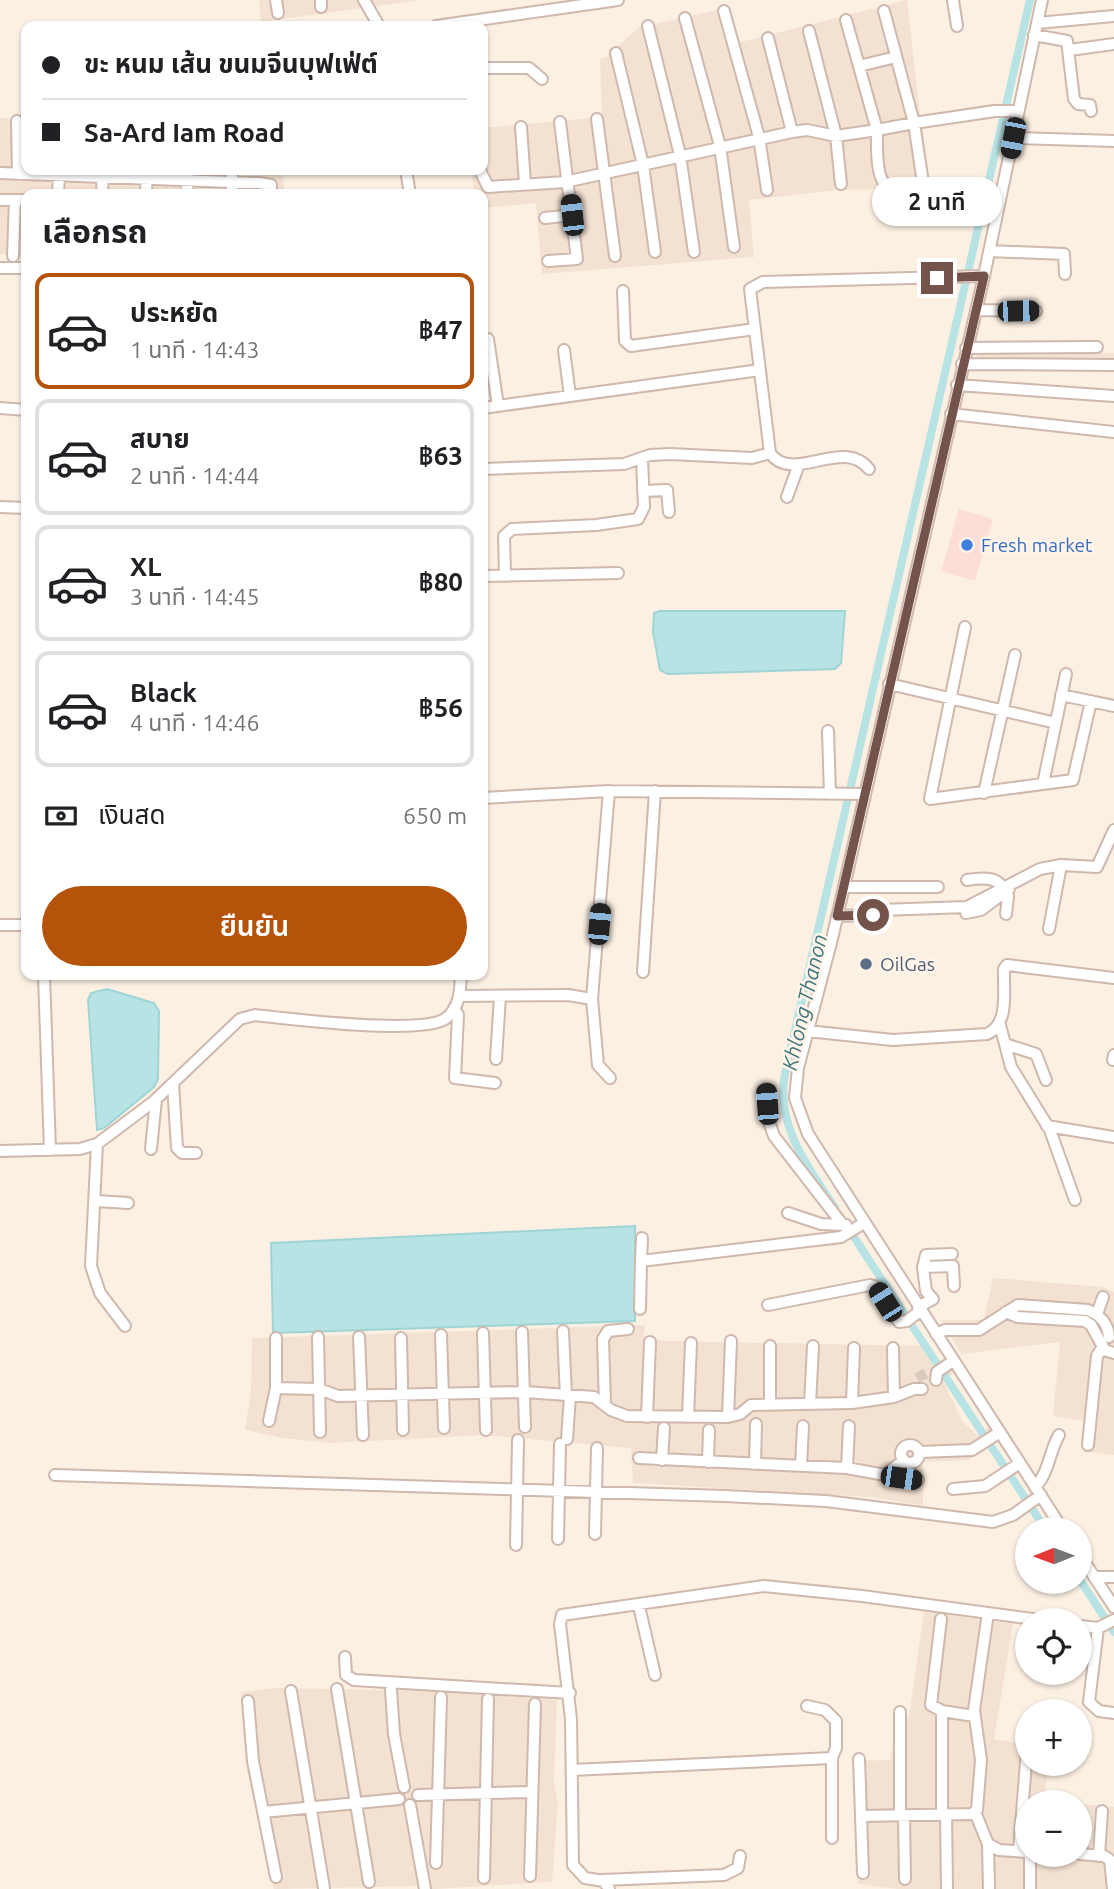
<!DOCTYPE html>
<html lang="th">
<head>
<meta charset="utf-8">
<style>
	:root { --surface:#fff; --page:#f2f2f2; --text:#202124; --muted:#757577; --line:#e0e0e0; --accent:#b45309 }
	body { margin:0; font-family:Ubuntu,"Noto Sans Thai",sans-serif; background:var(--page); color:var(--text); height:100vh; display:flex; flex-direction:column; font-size:26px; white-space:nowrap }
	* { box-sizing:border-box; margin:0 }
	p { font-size:23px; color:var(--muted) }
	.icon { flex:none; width:38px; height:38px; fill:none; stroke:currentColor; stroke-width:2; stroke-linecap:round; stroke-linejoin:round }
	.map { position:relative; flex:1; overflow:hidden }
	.drawer { position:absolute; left:21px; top:189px; width:467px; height:791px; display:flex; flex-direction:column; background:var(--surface); border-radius:14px; box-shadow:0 2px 5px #0004 }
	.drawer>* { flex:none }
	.hud { position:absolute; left:21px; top:21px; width:467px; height:154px; border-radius:14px; box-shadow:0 2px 5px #0004; display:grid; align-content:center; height:154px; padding:0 21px; background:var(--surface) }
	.needle { width:46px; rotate:269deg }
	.fabs { position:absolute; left:1015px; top:1517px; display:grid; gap:14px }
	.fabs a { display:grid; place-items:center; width:77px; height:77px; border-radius:50%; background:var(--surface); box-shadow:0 2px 5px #0004; font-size:35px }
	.end { position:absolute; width:32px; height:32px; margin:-16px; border:9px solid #74544a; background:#fff; box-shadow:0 0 0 4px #fff }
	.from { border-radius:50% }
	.bubble { position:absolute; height:49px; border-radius:24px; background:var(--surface); box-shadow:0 2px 5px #0004; font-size:23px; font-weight:600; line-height:49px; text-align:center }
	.car { position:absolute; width:21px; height:42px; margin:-21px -10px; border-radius:9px; box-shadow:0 0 5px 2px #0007; background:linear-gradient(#222 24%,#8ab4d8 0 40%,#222 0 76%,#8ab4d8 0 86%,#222 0) }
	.hud b { display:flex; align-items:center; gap:24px; height:66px; font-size:26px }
	.hud b+b { border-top:2px solid var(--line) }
	.hud i { width:18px; height:18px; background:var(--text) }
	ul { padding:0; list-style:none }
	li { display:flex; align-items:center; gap:21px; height:116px; margin:0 14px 10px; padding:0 7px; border:4px solid var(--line); border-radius:14px }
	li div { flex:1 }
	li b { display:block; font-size:26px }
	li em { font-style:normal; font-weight:600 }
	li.on { border-color:var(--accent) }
	li>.icon { width:63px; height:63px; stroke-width:1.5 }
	h2 { padding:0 21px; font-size:32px; line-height:84px }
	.pay { display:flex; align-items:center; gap:18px; height:77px; padding:0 21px; font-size:26px }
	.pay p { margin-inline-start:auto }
	.action { display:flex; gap:14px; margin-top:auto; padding:14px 21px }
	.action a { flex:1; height:80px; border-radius:42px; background:var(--accent); color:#fff; font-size:28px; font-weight:600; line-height:80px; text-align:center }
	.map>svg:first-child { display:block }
</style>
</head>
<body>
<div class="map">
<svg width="1114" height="1889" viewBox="0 0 1114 1889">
	<rect width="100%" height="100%" fill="#fcf0e3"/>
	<path fill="#f3e1d2" d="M259 0H420L261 22Z
		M907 0 920 115 1001 103 1000 113 922 125 930 188 838 190 749 200 754 257 542 274 536 203 483 208V194H475L471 170H483V128L602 117 600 58H605L638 28 730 7 737 43Z
		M0 118 26 119V170H282L285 194H26V254H0Z
		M978 352 1114 353V371L975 368Z
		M993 1278 1103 1287 1114 1292V1455L1083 1451 1085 1421 1053 1416 1060 1342 961 1354 941 1320H984Z
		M645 1325 644 1337 667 1341 922 1346 936 1367 945 1362 954 1373 943 1381 963 1422 977 1435 990 1427 997 1439 969 1460 923 1462V1506L872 1497 633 1483 631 1448 484 1435 331 1443 283 1438 245 1430 251 1391 252 1338Z
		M924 1612 1013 1624 994 1739 1027 1745V1764H1049L1044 1801 1053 1802H1027V1855H1080V1804L1114 1807V1889H898L858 1884 853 1761 891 1760 895 1716 909 1717Z
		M277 1688 445 1691 557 1700 554 1781 558 1804 552 1882 433 1889 419 1886 274 1889 246 1766 241 1692Z"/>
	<path fill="#fcded7" d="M959 509 993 519 975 581 941 571Z"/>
	<path fill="#b8e3e5" stroke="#9fd4d7" stroke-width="2" d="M660 611H845L841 663 835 669 668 674 660 670 653 632 654 613Z
		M107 989 154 1003 159 1011 158 1079 154 1087 104 1128 97 1130 88 1000 91 993Z
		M635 1226V1321L273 1333 271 1243Z"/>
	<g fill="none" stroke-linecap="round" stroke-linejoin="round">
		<path stroke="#b8e3e5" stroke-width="8" d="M835 1208C809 1167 778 1131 784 1079L1030 0
			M848 1228 1046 1530
			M1080 1580 1114 1632"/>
		<path stroke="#dac9bd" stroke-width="10" stroke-dasharray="10 5" stroke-linecap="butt" d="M917 1378 930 1371"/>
		<defs>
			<path id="minor" d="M276 0 278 13
				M321 0V7
				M364 0 379 26
				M953 0 957 26
				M1042 0 984 276 832 939 798 1068 795 1098 808 1134 1063 1530
				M724 11 759 137 767 190
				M884 11 914 123 995 111H1018
				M685 18 720 146 734 247
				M1037 23 1114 16
				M436 26 618 0
				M648 26 680 155 694 252
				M809 31 836 136 841 184
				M1034 35 1067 41 1074 99 1078 104 1090 105 1091 111
				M768 38 792 132
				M1070 50 1114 44
				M616 53 643 165 655 252
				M859 66 896 57
				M483 68H529L542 79
				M597 119 615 256
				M17 121 18 174
				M914 123 923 183C912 184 899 188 889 186 875 184 877 142 877 130Z
				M521 127 525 184
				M1013 138 1114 141
				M406 170 410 194
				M480 170 488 187 565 182 792 132 807 130 836 136 877 130 846 20
				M0 173 259 183 271 185V194
				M58 194 59 173
				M102 194 103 170
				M146 194 147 170
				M187 194 188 170
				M232 194V170
				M0 200H26
				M545 218 572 215
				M989 251 1064 254 1065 274
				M13 256 15 200
				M548 261 577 259 560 122
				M0 268H26
				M623 291 625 341 631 346 755 329
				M976 310 1036 311
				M488 339 498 406
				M966 348 1097 347
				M564 350 570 396
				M962 364 1114 365
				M957 385 1114 396
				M0 408 26 410
				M483 408 760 370
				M951 414 1114 432
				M483 469 624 464 650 455 670 454 752 458 770 453
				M869 469C843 436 792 485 770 453L750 289 763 282 984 276
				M643 491 667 490 669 512
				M787 497 799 464
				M0 507 26 508
				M483 576 618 573
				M505 576 504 536 512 529 596 525 638 519 644 507 642 459
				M965 627 930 799 1073 780 1091 701
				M889 684 1056 723
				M1061 695 1114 706
				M828 731 830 794
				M1043 784 1066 674
				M984 793 1015 655
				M483 798 609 791 865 794
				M967 880C985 877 1000 876 1008 896L1006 914
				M844 887H938
				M880 910 967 907 1040 869 1061 865 1097 867 1114 830
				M966 913 981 910 1009 889
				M837 916 873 915
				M1 925H26
				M1049 929 1061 865
				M643 972 655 791
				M44 975 50 1150
				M460 996 568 995 592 999 598 1065 610 1078
				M592 999 609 791
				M454 1008 458 1015 455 1078 495 1083
				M1000 1025 1011 1067 1050 1130 1075 1200
				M807 1031 893 1040 987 1034C1010 1024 1003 990 1004 969L1007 965 1114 978
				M1005 1044 1036 1054 1046 1080
				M496 1059 500 996
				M1113 1060 1114 1055
				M173 1083 177 1148 182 1153H196
				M766 1089 768 1119 774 1136 843 1225
				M1047 1126 1114 1137
				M97 1144 91 1266 100 1293 125 1326
				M151 1149 156 1099
				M0 1151 80 1149 97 1144 153 1102 240 1019 255 1015C291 1019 419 1035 445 1019 460 1008 460 991 461 975
				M96 1201 128 1203
				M788 1213 821 1224 846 1225
				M641 1261 642 1238
				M923 1267 926 1255 952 1254
				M768 1305 870 1285 874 1286 899 1322 907 1321 920 1311
				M918 1307 933 1299 926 1291 923 1267 953 1266 954 1286
				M640 1309 641 1261 841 1237 864 1223
				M1006 1312 1017 1317 1085 1321 1091 1325 1101 1343
				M1097 1314 1103 1297
				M563 1331 566 1395
				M522 1332 525 1427
				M483 1333 486 1430
				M936 1334 945 1330H979L1018 1305 1088 1310C1100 1315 1108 1323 1109 1337
				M441 1335 444 1428
				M318 1337 320 1432
				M359 1337 363 1435
				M401 1338 403 1430
				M1101 1342 1104 1350 1114 1353
				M893 1348 894 1397
				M936 1380 937 1372 953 1361
				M276 1388 319 1389 338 1396 525 1392 594 1397 611 1410 627 1416 728 1417 740 1414 751 1405 852 1403 894 1397 914 1389H922
				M770 1403V1346
				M852 1403 854 1348
				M810 1404 813 1346
				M605 1405 603 1339 608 1331 628 1329
				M647 1417 650 1342
				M688 1417 691 1343
				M728 1417 731 1341
				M269 1421 276 1388V1338
				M567 1439 570 1396
				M1088 1445 1097 1356 1102 1348
				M901 1454a9 9 0 1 1 18 0a9 9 0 1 1-18 0Z
				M919 1452 972 1450 1000 1432
				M639 1458 847 1468 885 1475 904 1460
				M662 1460 664 1428
				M708 1462 709 1430
				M755 1464 756 1424
				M801 1466 803 1426
				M847 1468 849 1426
				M55 1475 725 1496 826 1501 993 1522 1013 1515 1041 1495
				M885 1475 918 1480
				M1035 1487C1049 1473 1049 1452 1059 1435
				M953 1489 985 1486 1020 1463
				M595 1534 597 1448
				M558 1539 560 1444
				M516 1545 518 1440
				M1080 1555 1114 1607
				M1094 1577H1114
				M639 1606 655 1675
				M941 1619 931 1705 942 1711 974 1716
				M1080 1626 1098 1628 1114 1620
				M1098 1628 1089 1702 1099 1711 1114 1713
				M345 1657 346 1675 354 1680 570 1693
				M337 1689 369 1882
				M391 1690 394 1734 404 1787
				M291 1691 324 1888
				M248 1701 253 1761 276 1877
				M807 1706 825 1710 836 1721V1748L832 1758
				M942 1711V1814
				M900 1712V1815
				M859 1759 863 1873
				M572 1770 832 1758V1838
				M418 1795 531 1792
				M410 1805 425 1889
				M263 1812 399 1799
				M975 1812 988 1844 989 1889
				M946 1814 947 1889
				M904 1815 905 1879
				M861 1816 972 1814 977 1810 981 1760 974 1710 988 1613
				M988 1844 999 1850 1027 1852
				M1019 1851 1027 1750
				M1080 1854 1104 1856 1110 1860 1113 1889
				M1030 1855V1889
				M1099 1856 1102 1811
				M436 1863 441 1697
				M530 1876 535 1704
				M484 1878 488 1699
				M602 1880 724 1875 738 1868 740 1856
				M609 1889 604 1881 585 1878 573 1865 571 1719 560 1624 562 1615 764 1586 862 1596 1040 1620"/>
		</defs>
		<use href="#minor" stroke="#cfb8ad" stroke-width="14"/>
		<use href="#minor" stroke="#fff" stroke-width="10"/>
	</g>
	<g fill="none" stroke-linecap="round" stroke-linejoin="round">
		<path stroke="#74544a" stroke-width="9" d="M873 915 837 916 984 276 937 278"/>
	</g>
	<circle fill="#3f7fe0" stroke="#fff4e9" stroke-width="2.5" cx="967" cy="545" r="7"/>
	<circle fill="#5c6f8a" stroke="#fff4e9" stroke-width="2.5" cx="866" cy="964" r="7"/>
	<g text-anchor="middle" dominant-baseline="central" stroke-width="5" stroke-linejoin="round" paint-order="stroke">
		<g font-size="19" fill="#366cbe" stroke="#fff4e9" text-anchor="start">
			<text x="981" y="545">Fresh market</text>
		</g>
		<g font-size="19" fill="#4e5e75" stroke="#fff4e9" text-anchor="start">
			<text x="880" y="964">OilGas</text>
		</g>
		<g font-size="21" font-style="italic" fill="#3e7679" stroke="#fff4e9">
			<text transform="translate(804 1002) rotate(-77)">Khlong Thanon</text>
		</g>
	</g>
</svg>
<div class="fabs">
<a><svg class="needle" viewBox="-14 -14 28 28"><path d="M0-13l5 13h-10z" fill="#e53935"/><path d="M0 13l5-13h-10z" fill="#757577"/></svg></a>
<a><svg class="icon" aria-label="locate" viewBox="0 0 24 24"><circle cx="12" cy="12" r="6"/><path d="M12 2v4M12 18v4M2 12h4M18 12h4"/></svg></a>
<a>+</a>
<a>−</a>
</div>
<i class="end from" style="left:873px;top:915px"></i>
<i class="end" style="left:937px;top:278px"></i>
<div class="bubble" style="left:872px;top:177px;width:130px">2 นาที</div>
<i class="car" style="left:1013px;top:138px;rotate:191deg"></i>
<i class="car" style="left:572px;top:215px;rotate:354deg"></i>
<i class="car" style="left:1018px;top:311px;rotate:89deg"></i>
<i class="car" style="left:599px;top:924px;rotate:5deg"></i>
<i class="car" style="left:767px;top:1104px;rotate:356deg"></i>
<i class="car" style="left:885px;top:1302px;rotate:328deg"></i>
<i class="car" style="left:901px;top:1478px;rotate:98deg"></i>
<div class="hud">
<b><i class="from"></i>ขะ หนม เส้น ขนมจีนบุฟเฟ่ต์</b>
<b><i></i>Sa-Ard Iam Road</b>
</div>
<section class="drawer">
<h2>เลือกรถ</h2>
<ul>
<li class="on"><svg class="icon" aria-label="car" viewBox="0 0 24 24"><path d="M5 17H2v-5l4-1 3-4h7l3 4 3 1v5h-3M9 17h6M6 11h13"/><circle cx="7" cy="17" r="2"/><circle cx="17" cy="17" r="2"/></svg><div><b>ประหยัด</b><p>1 นาที · 14:43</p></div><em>฿47</em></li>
<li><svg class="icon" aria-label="car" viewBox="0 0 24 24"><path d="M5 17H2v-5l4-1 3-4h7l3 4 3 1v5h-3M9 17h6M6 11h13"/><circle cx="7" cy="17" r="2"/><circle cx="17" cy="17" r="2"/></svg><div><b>สบาย</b><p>2 นาที · 14:44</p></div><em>฿63</em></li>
<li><svg class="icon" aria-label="car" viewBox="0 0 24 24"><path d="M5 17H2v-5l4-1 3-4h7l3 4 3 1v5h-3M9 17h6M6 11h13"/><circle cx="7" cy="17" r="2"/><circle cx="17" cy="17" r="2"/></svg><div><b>XL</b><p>3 นาที · 14:45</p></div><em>฿80</em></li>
<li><svg class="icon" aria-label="car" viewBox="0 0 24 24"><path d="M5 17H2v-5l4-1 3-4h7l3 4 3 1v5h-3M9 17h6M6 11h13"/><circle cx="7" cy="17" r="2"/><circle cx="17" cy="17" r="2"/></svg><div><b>Black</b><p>4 นาที · 14:46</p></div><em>฿56</em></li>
</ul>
<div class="pay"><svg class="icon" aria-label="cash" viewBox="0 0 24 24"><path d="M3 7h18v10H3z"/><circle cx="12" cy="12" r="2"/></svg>เงินสด<p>650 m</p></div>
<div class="action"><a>ยืนยัน</a></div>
</section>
</div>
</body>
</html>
